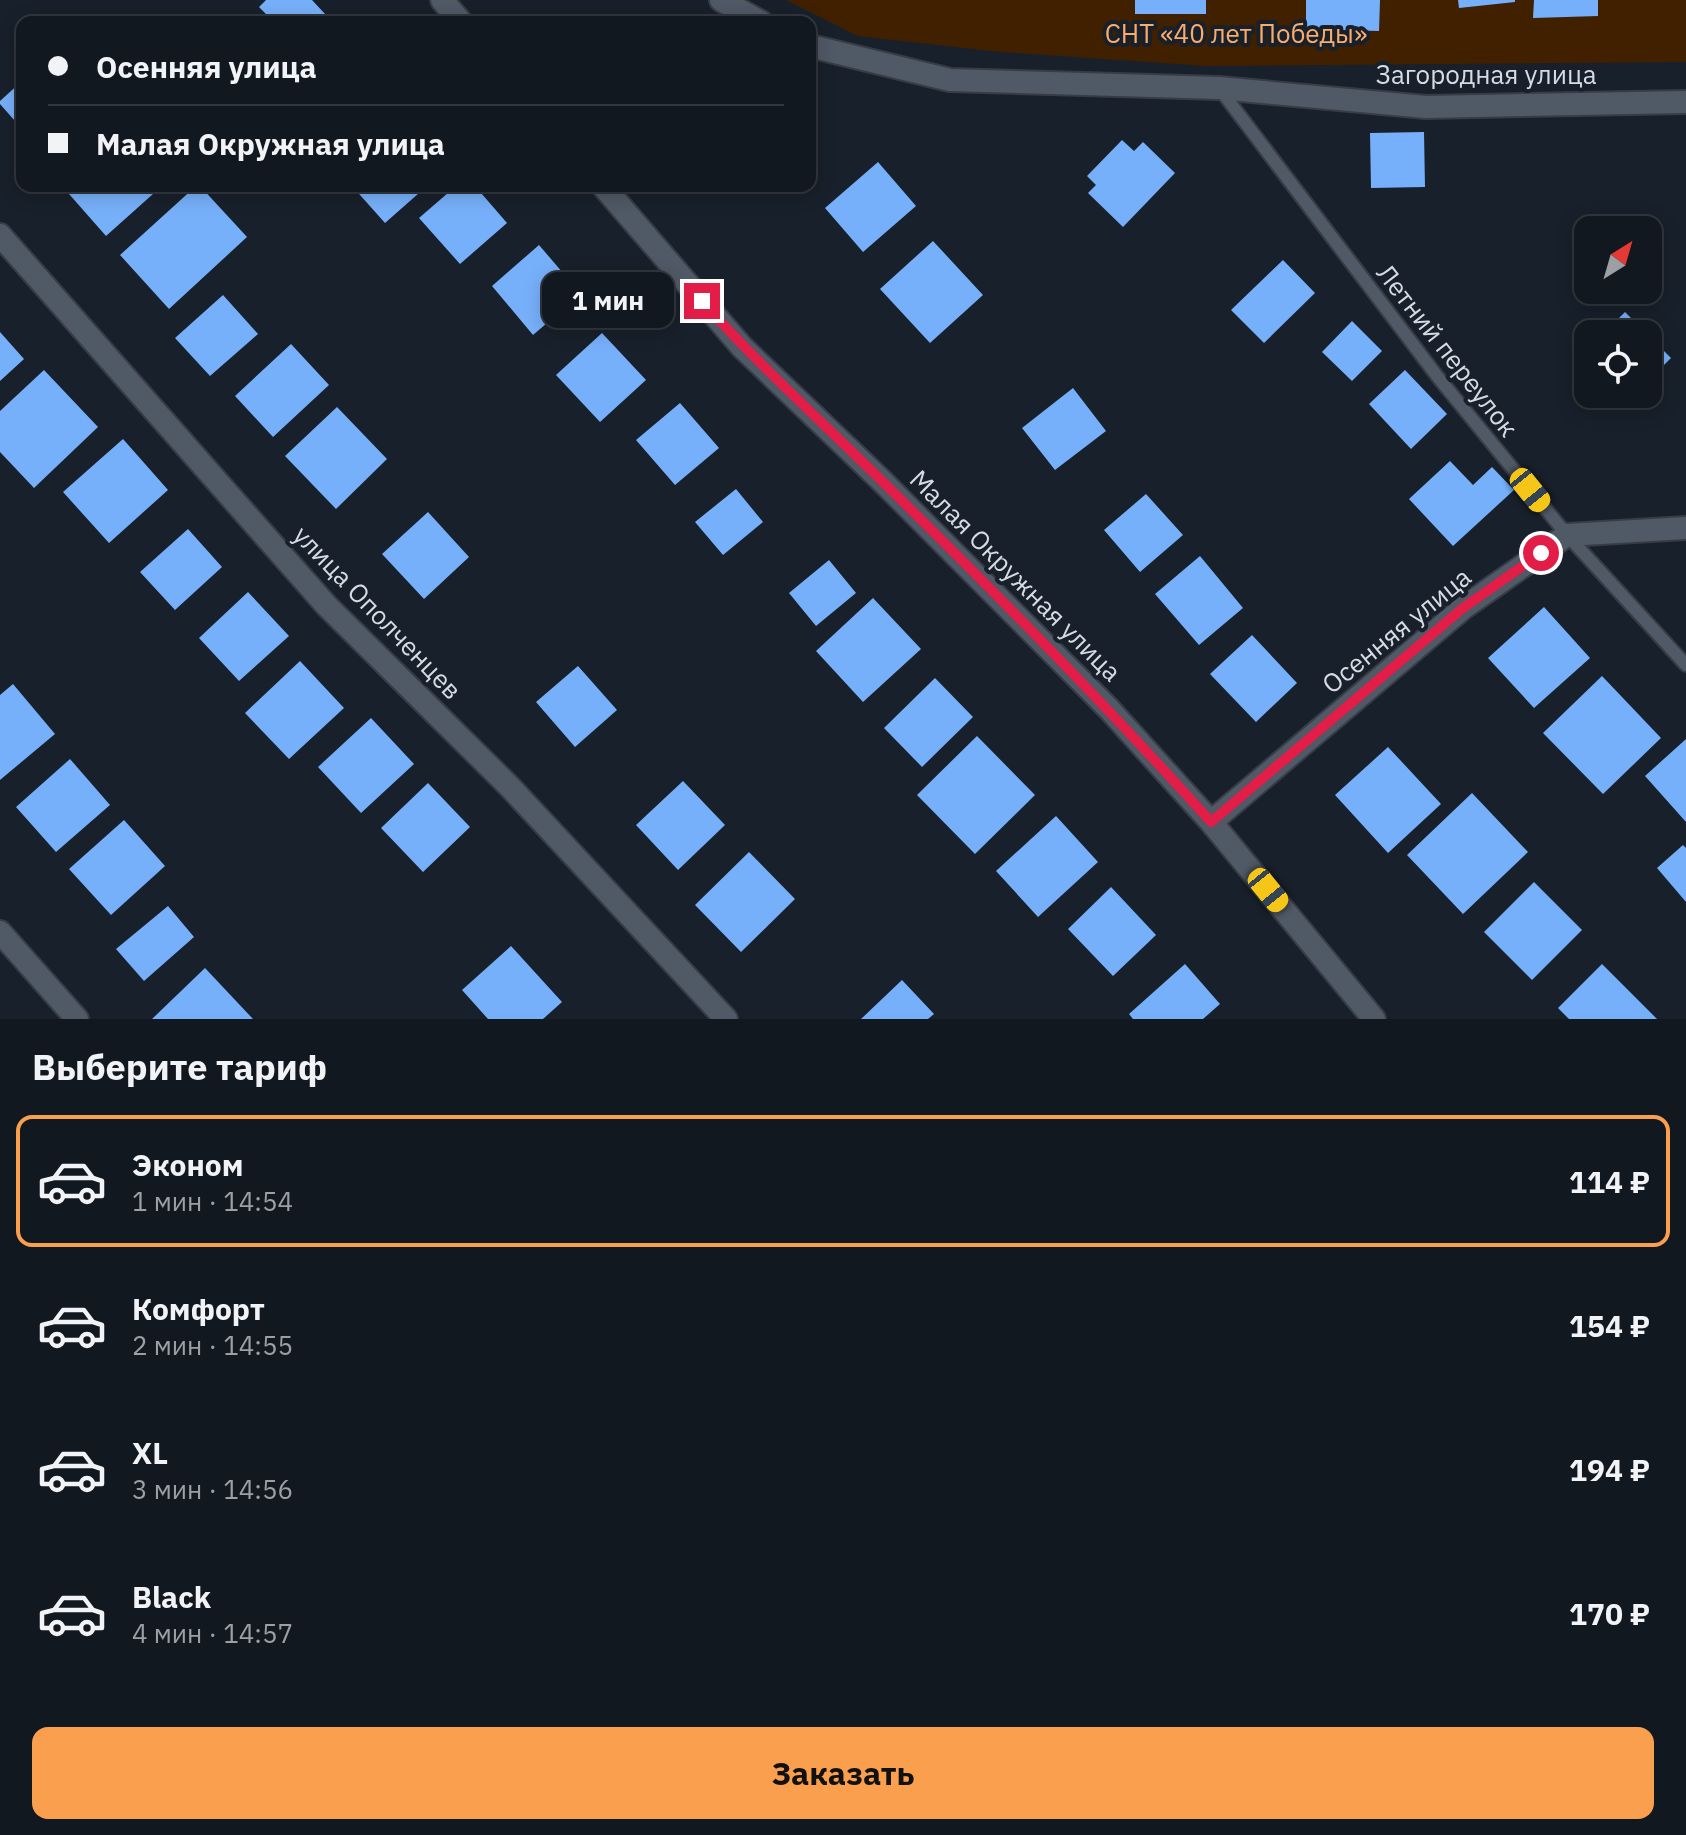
<!DOCTYPE html>
<html lang="ru">
<head>
<meta charset="utf-8">
<style>
	:root { --surface:#121820; --page:#1b2129; --text:#f1f3f6; --muted:#9ca0a5; --line:#31373e; --accent:#fa9f4e }
	body { margin:0; font-family:"IBM Plex Sans",sans-serif; background:var(--page); color:var(--text); height:100vh; display:flex; flex-direction:column; font-size:30px; white-space:nowrap }
	* { box-sizing:border-box; margin:0 }
	p { font-size:26px; color:var(--muted) }
	.icon { flex:none; width:44px; height:44px; fill:none; stroke:currentColor; stroke-width:2; stroke-linecap:round; stroke-linejoin:round }
	.map { position:relative; height:1019px; overflow:hidden }
	.details { display:flex; flex-direction:column; background:var(--surface); flex:1 }
	.details>* { flex:none }
	.guide { position:absolute; left:16px; top:16px; width:800px; height:176px; border-radius:16px; box-shadow:0 4px 20px #0003,0 0 0 2px var(--line); display:grid; align-content:center; height:176px; padding:0 32px; background:var(--surface) }
	.needle { width:52px; rotate:37deg }
	.tools { position:absolute; left:1574px; top:216px; display:grid; gap:16px }
	.tools a { display:grid; place-items:center; width:88px; height:88px; border-radius:16px; background:var(--surface); box-shadow:0 4px 20px #0003,0 0 0 2px var(--line); font-size:40px }
	.end { position:absolute; width:36px; height:36px; margin:-18px; border:10px solid #e11d48; background:#fff; box-shadow:0 0 0 4px #fff }
	.from { border-radius:50% }
	.bubble { position:absolute; height:56px; border-radius:16px; background:var(--surface); box-shadow:0 4px 20px #0003,0 0 0 2px var(--line); font-size:26px; font-weight:800; line-height:56px; text-align:center }
	.car { position:absolute; width:24px; height:48px; margin:-24px -12px; border-radius:10px; box-shadow:0 0 6px 2px #0007; background:linear-gradient(#f5c518 24%,#345 0 40%,#f5c518 0 76%,#345 0 86%,#f5c518 0) }
	.guide b { display:flex; align-items:center; gap:28px; height:76px; font-size:30px }
	.guide b+b { border-top:2px solid var(--line) }
	.guide i { width:20px; height:20px; background:var(--text) }
	ul { padding:0; list-style:none }
	li { display:flex; align-items:center; gap:24px; height:132px; margin:0 16px 12px; padding:0 16px; border:4px solid transparent; border-radius:16px }
	li div { flex:1 }
	li b { display:block; font-size:30px }
	li em { font-style:normal; font-weight:800 }
	li.active { border-color:var(--accent) }
	li>.icon { width:72px; height:72px; stroke-width:1.5 }
	h2 { padding:0 32px; font-size:36px; line-height:96px }
	.cta { display:flex; gap:16px; margin-top:auto; padding:16px 32px }
	.cta a { flex:1; height:92px; border-radius:16px; background:var(--accent); color:#111; font-size:32px; font-weight:800; line-height:92px; text-align:center }
	.map>svg:first-child { display:block }
</style>
</head>
<body>
<div class="map">
<svg width="1686" height="1019" viewBox="0 0 1686 1019">
	<rect width="100%" height="100%" fill="#18202b"/>
	<path fill="#412000" d="M786 0H1686V62L1207 66 1000 52 858 36Z"/>
	<path fill="#77b0fa" d="M266 0H312L326 15 319 22H274L259 7Z
		M1135 0H1206V14H1135Z
		M1306 0H1380L1379 31 1306 29Z
		M1458 0H1515V2L1459 8Z
		M1534 0H1598V16L1533 18Z
		M22 81V129L0 104V101Z
		M1424 132 1425 187 1371 188 1370 133Z
		M1122 140 1134 151 1143 142 1175 173 1123 227 1088 193 1096 185 1087 176Z
		M878 162 916 206 863 252 825 208Z
		M62 186H145L153 194 106 236Z
		M196 186H200L247 237 169 309 120 255Z
		M352 186H427L385 223Z
		M456 186H475L507 223 460 264 419 218Z
		M933 241 983 295 930 343 880 289Z
		M539 245 581 294 533 335 492 286Z
		M1283 260 1315 293 1264 343 1231 310Z
		M223 295 258 334 210 376 175 338Z
		M1625 312 1647 334H1603Z
		M1352 321 1382 351 1352 381 1322 352Z
		M0 332 24 359 0 381Z
		M602 333 646 380 600 422 556 375Z
		M1648 335 1671 358 1648 381Z
		M291 344 329 385 273 437 235 396Z
		M44 370 98 427 34 488 0 452V411Z
		M1405 370 1447 414 1411 449 1369 404Z
		M1073 388 1106 431 1055 470 1022 428Z
		M680 403 719 448 675 485 636 440Z
		M337 407 387 459 336 509 285 456Z
		M123 439 168 490 109 543 63 492Z
		M1450 461 1473 485 1492 467 1514 490 1453 546 1409 499Z
		M736 489 763 522 723 555 695 522Z
		M1146 494 1183 535 1140 572 1104 530Z
		M428 512 469 557 424 599 382 554Z
		M188 529 222 567 175 610 140 572Z
		M1200 556 1243 608 1199 645 1155 594Z
		M829 560 856 593 816 626 789 593Z
		M248 592 289 636 239 681 199 638Z
		M873 598 921 649 863 702 816 651Z
		M1544 607 1590 658 1534 708 1488 658Z
		M1252 635 1297 683 1256 722 1210 674Z
		M300 661 344 708 289 759 245 713Z
		M578 666 617 710 575 747 536 702Z
		M1602 676 1661 738 1603 794 1543 733Z
		M935 678 973 717 922 767 884 728Z
		M13 684 55 734 0 780V695Z
		M371 718 414 764 361 813 318 767Z
		M977 736 1035 795 975 854 917 795Z
		M1686 739V822L1645 776Z
		M1388 747 1441 804 1388 853 1335 795Z
		M70 759 110 805 56 852 16 807Z
		M683 781 725 825 678 870 636 825Z
		M428 783 470 827 423 872 381 828Z
		M1472 793 1528 852 1463 914 1407 855Z
		M1056 816 1098 862 1038 917 996 871Z
		M124 820 165 866 111 915 69 869Z
		M1683 845 1686 848V902L1657 868Z
		M749 852 795 899 741 952 695 905Z
		M1534 882 1582 930 1532 980 1484 932Z
		M1111 887 1156 935 1113 976 1068 929Z
		M168 906 194 937 144 981 116 949Z
		M511 946 562 1002 543 1019H488L462 990Z
		M1185 964 1220 1004 1203 1019H1133L1129 1014Z
		M1602 964 1657 1019H1569L1558 1008Z
		M205 968 253 1019H152Z
		M902 980 934 1014 928 1019H861Z"/>
	<g fill="none" stroke-linecap="round" stroke-linejoin="round">
		<defs>
			<path id="service" d="M1219 88 1437 376 1567 535 1686 665"/>
			<path id="minor" d="M442 0 461 22
				M721 0 761 22
				M810 46 950 80 1219 88 1426 107 1686 102
				M603 186 742 347 884 483 1109 709 1211 822 1374 1019
				M0 235 326 605 510 787 726 1019
				M1211 822 1463 608 1567 535 1686 528
				M0 932 77 1019"/>
		</defs>
		<use href="#service" stroke="#373c45" stroke-width="16"/>
		<use href="#minor" stroke="#373c45" stroke-width="26"/>
		<use href="#service" stroke="#505966" stroke-width="12"/>
		<use href="#minor" stroke="#505966" stroke-width="22"/>
	</g>
	<g fill="none" stroke-linecap="round" stroke-linejoin="round">
		<path stroke="#e11d48" stroke-width="10" d="M702 301C760 367 825 424 887 486 998 595 1107 706 1211 822L1463 608 1541 553"/>
	</g>
	<g text-anchor="middle" dominant-baseline="central" stroke-width="8" stroke-linejoin="round" paint-order="stroke">
		<g font-size="26" fill="#faac6a" stroke="#18202b">
			<text x="1236" y="33">СНТ «40 лет Победы»</text>
		</g>
		<g font-size="26" fill="#d7dce4" stroke="#18202b">
			<text x="1486" y="74">Загородная улица</text>
			<text transform="translate(1448 350) rotate(52)">Летний переулок</text>
			<text transform="translate(1016 575) rotate(45)">Малая Окружная улица</text>
			<text transform="translate(378 612) rotate(46)">улица Ополченцев</text>
			<text transform="translate(1396 630) rotate(-39)">Осенняя улица</text>
		</g>
	</g>
</svg>
<div class="tools">
<a><svg class="needle" viewBox="-14 -14 28 28"><path d="M0-13l5 13h-10z" fill="#e53935"/><path d="M0 13l5-13h-10z" fill="#9ca0a5"/></svg></a>
<a><svg class="icon" aria-label="locate" viewBox="0 0 24 24"><circle cx="12" cy="12" r="6"/><path d="M12 2v4M12 18v4M2 12h4M18 12h4"/></svg></a>
</div>
<i class="end from" style="left:1541px;top:553px"></i>
<i class="end" style="left:702px;top:301px"></i>
<div class="bubble" style="left:542px;top:272px;width:132px">1 мин</div>
<i class="car" style="left:1530px;top:490px;rotate:141deg"></i>
<i class="car" style="left:1268px;top:890px;rotate:141deg"></i>
<div class="guide">
<b><i class="from"></i>Осенняя улица</b>
<b><i></i>Малая Окружная улица</b>
</div>
</div>
<section class="details">
<h2>Выберите тариф</h2>
<ul>
<li class="active"><svg class="icon" aria-label="car" viewBox="0 0 24 24"><path d="M5 17H2v-5l4-1 3-4h7l3 4 3 1v5h-3M9 17h6M6 11h13"/><circle cx="7" cy="17" r="2"/><circle cx="17" cy="17" r="2"/></svg><div><b>Эконом</b><p>1 мин · 14:54</p></div><em>114 ₽</em></li>
<li><svg class="icon" aria-label="car" viewBox="0 0 24 24"><path d="M5 17H2v-5l4-1 3-4h7l3 4 3 1v5h-3M9 17h6M6 11h13"/><circle cx="7" cy="17" r="2"/><circle cx="17" cy="17" r="2"/></svg><div><b>Комфорт</b><p>2 мин · 14:55</p></div><em>154 ₽</em></li>
<li><svg class="icon" aria-label="car" viewBox="0 0 24 24"><path d="M5 17H2v-5l4-1 3-4h7l3 4 3 1v5h-3M9 17h6M6 11h13"/><circle cx="7" cy="17" r="2"/><circle cx="17" cy="17" r="2"/></svg><div><b>XL</b><p>3 мин · 14:56</p></div><em>194 ₽</em></li>
<li><svg class="icon" aria-label="car" viewBox="0 0 24 24"><path d="M5 17H2v-5l4-1 3-4h7l3 4 3 1v5h-3M9 17h6M6 11h13"/><circle cx="7" cy="17" r="2"/><circle cx="17" cy="17" r="2"/></svg><div><b>Black</b><p>4 мин · 14:57</p></div><em>170 ₽</em></li>
</ul>
<div class="cta"><a>Заказать</a></div>
</section>
</body>
</html>
